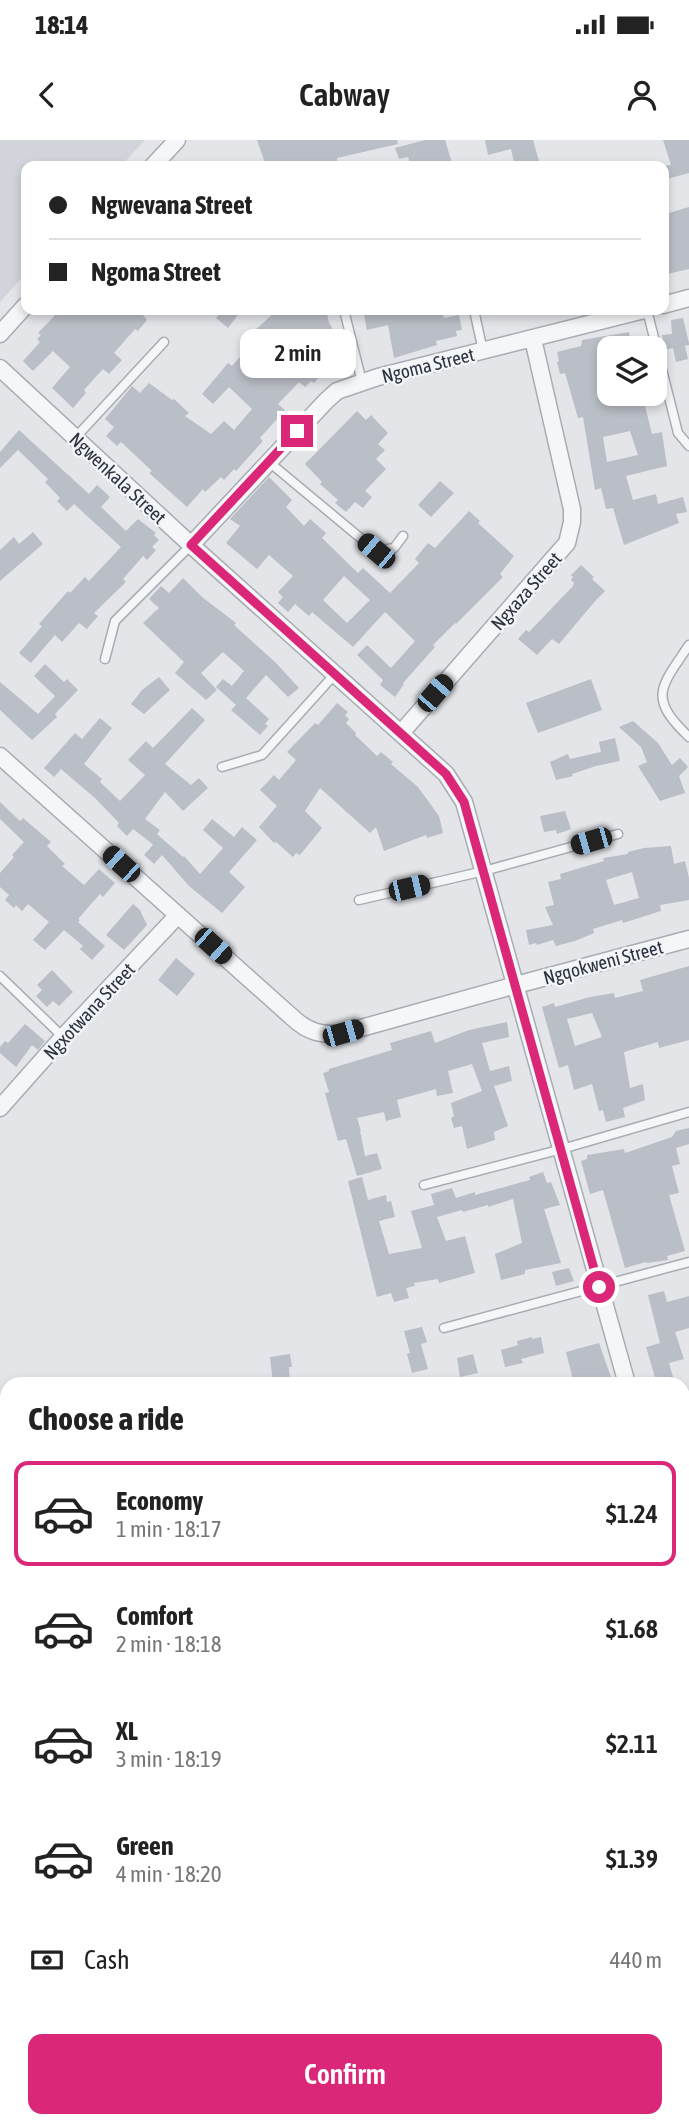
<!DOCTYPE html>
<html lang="en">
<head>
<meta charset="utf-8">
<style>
	:root { --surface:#fff; --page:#f2f2f2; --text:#222; --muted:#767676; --line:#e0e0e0; --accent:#db2777 }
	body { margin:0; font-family:"Asap Condensed",sans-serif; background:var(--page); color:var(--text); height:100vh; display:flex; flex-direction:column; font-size:26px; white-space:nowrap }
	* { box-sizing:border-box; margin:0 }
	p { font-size:23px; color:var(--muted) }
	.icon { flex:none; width:38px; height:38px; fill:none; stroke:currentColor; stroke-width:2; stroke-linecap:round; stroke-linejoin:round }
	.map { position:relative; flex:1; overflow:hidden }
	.panel { position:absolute; left:0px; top:1237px; width:690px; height:751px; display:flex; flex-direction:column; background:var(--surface); border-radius:21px 21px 0 0; box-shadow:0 4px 10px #0003 }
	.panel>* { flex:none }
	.guide { position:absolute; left:21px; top:21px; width:648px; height:154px; border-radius:14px; box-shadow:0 4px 10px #0003; display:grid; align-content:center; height:154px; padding:0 28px; background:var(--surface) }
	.fabs { position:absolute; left:597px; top:196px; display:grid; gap:14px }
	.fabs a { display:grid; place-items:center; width:70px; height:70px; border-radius:14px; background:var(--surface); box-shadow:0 4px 10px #0003; font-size:35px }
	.end { position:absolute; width:32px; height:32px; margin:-16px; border:9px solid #db2777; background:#fff; box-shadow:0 0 0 4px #fff }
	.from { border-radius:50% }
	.bubble { position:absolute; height:49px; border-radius:14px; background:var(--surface); box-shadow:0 4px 10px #0003; font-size:23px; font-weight:600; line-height:49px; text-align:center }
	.car { position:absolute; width:21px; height:42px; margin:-21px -10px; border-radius:9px; box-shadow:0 0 5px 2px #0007; background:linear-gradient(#222 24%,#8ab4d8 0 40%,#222 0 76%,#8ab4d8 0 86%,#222 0) }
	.guide b { display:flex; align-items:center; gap:24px; height:66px; font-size:26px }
	.guide b+b { border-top:2px solid var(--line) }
	.guide i { width:18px; height:18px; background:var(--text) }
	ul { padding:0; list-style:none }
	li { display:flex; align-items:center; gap:21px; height:105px; margin:0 14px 10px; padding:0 14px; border:4px solid transparent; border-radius:14px }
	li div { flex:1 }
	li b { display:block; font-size:26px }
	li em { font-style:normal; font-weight:600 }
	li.selected { border-color:var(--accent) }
	li>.icon { width:63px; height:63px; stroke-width:1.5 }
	h2 { padding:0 28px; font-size:32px; line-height:84px }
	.pay { display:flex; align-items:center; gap:18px; height:77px; padding:0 28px; font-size:26px }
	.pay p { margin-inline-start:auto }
	.action { display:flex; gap:14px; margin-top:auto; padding:14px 28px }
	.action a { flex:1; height:80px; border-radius:14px; background:var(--accent); color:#fff; font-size:28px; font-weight:600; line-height:80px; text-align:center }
	.status { display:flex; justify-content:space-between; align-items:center; height:49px; padding:0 35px; background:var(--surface); direction:ltr }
	.status svg { height:19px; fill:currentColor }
	header { display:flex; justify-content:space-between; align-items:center; height:91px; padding:0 28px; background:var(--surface); font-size:32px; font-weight:600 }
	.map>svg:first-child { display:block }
</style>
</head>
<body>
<div class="status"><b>18:14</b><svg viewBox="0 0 49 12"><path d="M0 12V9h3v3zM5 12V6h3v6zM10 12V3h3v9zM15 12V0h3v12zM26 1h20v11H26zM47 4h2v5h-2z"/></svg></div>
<header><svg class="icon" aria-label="back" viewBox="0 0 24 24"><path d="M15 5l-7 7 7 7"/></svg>Cabway<svg class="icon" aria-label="person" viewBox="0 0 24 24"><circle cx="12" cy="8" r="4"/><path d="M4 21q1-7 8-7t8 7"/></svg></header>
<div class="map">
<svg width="689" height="1987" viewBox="0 0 689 1987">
	<rect width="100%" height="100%" fill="#e3e5e9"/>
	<path fill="#d1d4db" d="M0 0H145L121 26H26V133L0 162Z
		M0 1831H7V1981H465L467 1987H0Z"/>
	<path fill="#c8d2c5" d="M239 1981H316V1987H239Z"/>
	<path fill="#babec6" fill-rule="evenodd" d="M257 0H397L398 4 337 18 338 26H266Z
		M425 0H445L453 26H411L408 17 399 19 395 8Z
		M485 0H533L540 25 515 26 511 9 488 15Z
		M663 0H689V33L663 40V26L671 25Z
		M689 67V129L663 135V75Z
		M60 170H139L147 180 138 191 135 189 114 213 122 220 109 234 103 229 84 250 86 253 73 268 52 248 70 227 53 211 33 231 23 221 40 202 37 199 41 195 38 193Z
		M223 170H231L238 175 228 188 216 178Z
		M277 170H326L329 182 337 198 340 197 345 211 337 214 339 220 319 228 323 232 314 243 311 241 305 247 299 242 278 264 285 270 260 298 263 301 236 331 234 329 224 340 221 337 205 352 203 349 187 367 149 333 152 331 121 302 117 306 106 296 114 287 105 279 132 246 140 253 149 243 172 260 174 259 189 273 185 276 211 294 224 281 234 290 252 269 229 247 213 264 202 254 228 223 232 226 255 199 251 194Z
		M383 170H441L444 178 459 175 462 190 456 191 457 196 436 201 437 205 394 218 388 185 367 190 364 175Z
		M683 178 689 203V205L685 206 688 219 676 222 673 208 665 210 662 195 672 194 671 180Z
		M629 192 632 208H609V254H642L652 294 662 292 667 326 626 336 633 360 656 354 658 364 683 357 687 372 676 374 679 383 624 405 613 368 606 369 601 348 595 350 583 277 578 278 565 233 560 234 557 222 559 221 557 212 581 206 582 200ZM630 291 638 315 607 322 603 297Z
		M357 271 366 280 371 275 388 293 378 304 385 310 376 319 386 329 365 351 372 357 363 368 355 362 346 372 335 363 338 360 320 344 322 342 305 324Z
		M19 290 89 354 97 345 110 357 101 367 126 391 138 379 156 393 154 395 159 400 152 407 156 410 147 420 143 416 123 439 126 442 94 473 98 476 87 489 79 483 62 502 55 495 31 523 19 513 42 486 39 484 68 451 70 453 85 437 89 441 121 407 74 364 67 371 57 361 60 358 45 342 48 339 18 310 0 328V312Z
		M269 337 292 360 286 367 304 386 310 379 326 393 322 398 358 433 363 428 390 453 419 423 415 419 428 403 435 408 469 371 480 381 478 383 514 416 500 434 503 437 456 484 455 483 433 505 435 507 403 543 404 544 395 557 380 545 383 540 357 515 367 505 391 528 415 501 385 472 353 507 312 472 309 476 295 464 288 472 278 463 283 457 278 452 293 436 269 415 257 429 226 403 240 386 230 379ZM344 436 370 460 347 483 323 460Z
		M440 341 454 353 431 377 418 365Z
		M33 392 43 404 0 441V410L14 397 19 404Z
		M581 425 594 437 592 439 605 451 596 460 559 504 552 499 537 515 518 499 526 490 529 492 573 446 574 443 571 440 573 437 571 435Z
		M183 438 202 457 236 483 234 485 276 523 299 548 288 557 266 535 246 558 269 579 265 584 268 586 260 595 231 570 236 565 216 547 223 539 232 546 244 531 223 512 201 533 217 550 206 560 175 533 184 522 143 483 159 468 149 459 161 446 169 453Z
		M45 524 64 542 67 539 78 550 55 574 57 577 32 600 0 570V542L38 574 55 556 34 536Z
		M159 537 170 550 144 574 131 564 142 550Z
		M591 539 602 570 538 593 526 563Z
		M337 563 348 572 345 575 349 579 346 583 356 593 355 595 377 616 381 612 393 622 391 624 418 647 439 676 443 693 427 698 426 695 384 711 376 687 370 693 320 648 305 671 322 688 300 715 296 713 293 717 276 702 274 703 259 687 277 666 260 650 274 635 279 640 296 620 287 612 315 583 318 585Z
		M192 568 205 580 165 624 191 645 199 638 208 648 183 671 165 652 145 679 160 690 157 694 183 717 184 716 200 734 223 708 203 690 212 679 234 697 242 687 257 700 229 732 245 747 222 773 189 746 162 715 154 724 144 715 153 705 150 702 133 689 127 696 117 686 119 683 96 659 61 629 54 637 44 628 75 593 82 599 100 578 112 588 84 624 102 639 100 642 120 661 145 635 128 620 146 601 153 608Z
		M633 581 658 603 672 625 680 618 688 627 679 636 685 653 660 661 638 626 647 622 641 607 619 587Z
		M615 598 620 621 596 626 572 634 573 636 556 640 550 622 568 614 570 619 601 612 599 602Z
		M0 662 20 681 23 678 51 702 47 706 65 724 62 726 84 745 99 729 115 743 103 757 100 754 78 779 80 780 78 782 105 806 92 820 80 809 83 806 64 790 45 810 33 800 49 782 28 764 22 771 16 765 14 768 5 760 9 755 0 747V733L14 717 12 715 24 702 0 679Z
		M565 671 571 689 557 694 556 690 544 692 540 676Z
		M671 706 674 724 685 721 689 738V760L660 765 661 771 623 783 622 780 593 789 594 793 575 801 556 806 553 800 537 805 536 803 529 805 526 790 553 785 545 767 554 765 548 742 561 739 560 734 604 721 603 718 628 714V712L644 708ZM632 732 639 758 614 765 606 740Z
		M133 764 140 770 147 785 124 810 106 795Z
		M176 818 195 834 177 856 158 840Z
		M689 826V900L659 908 658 902 624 912 630 948 643 944 645 960 623 968 625 977 606 982 603 970 599 971 592 944 574 950 568 925 559 928 542 867 554 863 555 867 590 857 614 853 615 858 643 851 640 840ZM592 873 602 897 575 906 567 879Z
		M52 830 73 852 59 866 53 861 47 867 36 856 42 850 37 845Z
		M507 882 509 897 482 903 490 931 509 926 512 941 494 946 508 986 494 992 495 1000 467 1009 462 986 454 988 451 978 454 976 451 963 482 951 472 924 448 931 453 953 437 956 436 949 397 960 401 977 386 981 384 972 357 978 361 991H360L365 1016 377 1013 382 1029 357 1036 346 999 338 1001 325 953 329 952 323 933 329 931V929L392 910 390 903 431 891 435 903 469 890Z
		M25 884 45 901 38 910 32 905 16 927 0 913V907L5 901 8 903Z
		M689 988V1004L676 1008 680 1024 672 1026 679 1053 669 1055 685 1111 667 1116 668 1120 647 1123 646 1122 625 1128 603 1050 590 1054 581 1021 587 1019V1015L624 1009 625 1013 672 997 676 991Z
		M543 1032 547 1043 551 1042 560 1065 544 1069 561 1123 525 1130V1134L501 1140 495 1114 522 1103 513 1059 488 1067V1065L463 1072 462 1070 437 1077 446 1101 465 1096 475 1133 439 1143 438 1139 414 1143 415 1146 406 1148 409 1158 394 1162 391 1153 377 1157 348 1041 362 1037 368 1060 386 1055 387 1062 391 1061 395 1077 379 1081 389 1114 422 1108 411 1071 434 1065 431 1054 452 1048 456 1058 475 1052V1055L530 1040 529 1037Z
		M569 1128 574 1141 556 1146 552 1132Z
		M664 1151 667 1162 689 1156V1188L675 1192 684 1219 669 1223 675 1244H657L646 1207 660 1203 648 1155Z
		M422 1187 427 1202 421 1204 428 1229 412 1233 407 1214 410 1213 404 1191Z
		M532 1197V1199L541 1197 544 1213 521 1219 523 1223 505 1227 501 1210 518 1205 517 1201Z
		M599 1203 612 1240 597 1244H574L566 1212Z
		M290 1214 292 1227H289L290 1244H273L270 1217Z
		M473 1214 478 1233 460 1237 457 1218Z"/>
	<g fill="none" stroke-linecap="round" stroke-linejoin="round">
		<defs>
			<path id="service" d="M344 170 362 242
				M474 170 483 211
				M647 170 678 293 689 306
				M75 298 164 202
				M269 322 376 411 394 408 403 396
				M689 505C661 547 647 557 689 597
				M105 519 115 481 191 405
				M222 627 262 615 335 534
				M359 760 484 731 618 694
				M0 836 63 897
				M424 1045 562 1009 689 972
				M444 1188 689 1122
				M682 1286 689 1284"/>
			<path id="minor" d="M153 26 177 0
				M663 165 689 158
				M0 194 26 165
				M0 228 191 405 446 634 464 662 627 1244
				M191 405 326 261 337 251 378 237 644 170
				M401 593 567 403 572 382V369L533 199
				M0 616 293 878C308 892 322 896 343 893L516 845 689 799
				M0 968 63 897 178 775
				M0 1302H7
				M682 1443 689 1466
				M682 1612 689 1610
				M0 1709H7
				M682 1710 689 1708
				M0 1800H7
				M682 1801 689 1799
				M533 1981 535 1987"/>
		</defs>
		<use href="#service" stroke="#a8acb3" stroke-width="11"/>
		<use href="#minor" stroke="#a8acb3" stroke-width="19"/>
		<use href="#service" stroke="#f5f6f8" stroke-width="8"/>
		<use href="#minor" stroke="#f5f6f8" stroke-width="16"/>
	</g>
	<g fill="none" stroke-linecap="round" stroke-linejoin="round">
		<path stroke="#db2777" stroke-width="9" d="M297 291 191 405 446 634 464 662 599 1147"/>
	</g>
	<g text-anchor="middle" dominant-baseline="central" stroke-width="5" stroke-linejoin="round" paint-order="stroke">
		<g font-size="19" fill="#2c3340" stroke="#f2f4f7">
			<text transform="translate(428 225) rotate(-14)">Ngoma Street</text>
			<text transform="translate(118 338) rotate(43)">Ngwenkala Street</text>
			<text transform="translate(526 451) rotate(-49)">Ngxaza Street</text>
			<text transform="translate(603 822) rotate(-15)">Ngqokweni Street</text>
			<text transform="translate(89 871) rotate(-47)">Ngxotwana Street</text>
		</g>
	</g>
</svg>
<div class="fabs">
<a><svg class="icon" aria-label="layers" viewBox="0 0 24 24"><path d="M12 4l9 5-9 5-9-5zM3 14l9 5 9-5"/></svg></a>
</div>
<i class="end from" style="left:599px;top:1147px"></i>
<i class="end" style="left:297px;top:291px"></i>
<div class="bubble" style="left:240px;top:189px;width:116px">2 min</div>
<i class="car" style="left:376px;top:411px;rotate:310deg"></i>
<i class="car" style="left:435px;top:553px;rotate:41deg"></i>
<i class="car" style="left:591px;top:701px;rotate:254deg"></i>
<i class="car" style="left:121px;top:724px;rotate:312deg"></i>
<i class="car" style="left:409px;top:748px;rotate:77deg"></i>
<i class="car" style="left:213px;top:806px;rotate:132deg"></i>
<i class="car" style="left:343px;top:893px;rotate:74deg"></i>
<div class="guide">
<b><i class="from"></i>Ngwevana Street</b>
<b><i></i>Ngoma Street</b>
</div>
<section class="panel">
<h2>Choose a ride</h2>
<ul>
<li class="selected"><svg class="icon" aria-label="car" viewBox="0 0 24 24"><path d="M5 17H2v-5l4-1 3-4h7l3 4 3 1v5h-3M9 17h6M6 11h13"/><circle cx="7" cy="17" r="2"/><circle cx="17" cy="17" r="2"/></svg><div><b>Economy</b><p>1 min · 18:17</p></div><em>$1.24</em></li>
<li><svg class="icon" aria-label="car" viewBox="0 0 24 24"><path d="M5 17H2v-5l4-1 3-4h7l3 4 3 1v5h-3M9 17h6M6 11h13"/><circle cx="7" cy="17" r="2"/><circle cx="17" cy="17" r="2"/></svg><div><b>Comfort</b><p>2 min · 18:18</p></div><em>$1.68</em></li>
<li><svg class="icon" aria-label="car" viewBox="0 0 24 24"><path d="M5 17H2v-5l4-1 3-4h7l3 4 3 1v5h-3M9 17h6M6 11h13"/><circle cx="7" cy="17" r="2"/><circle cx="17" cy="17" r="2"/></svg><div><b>XL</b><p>3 min · 18:19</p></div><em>$2.11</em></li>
<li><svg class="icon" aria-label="car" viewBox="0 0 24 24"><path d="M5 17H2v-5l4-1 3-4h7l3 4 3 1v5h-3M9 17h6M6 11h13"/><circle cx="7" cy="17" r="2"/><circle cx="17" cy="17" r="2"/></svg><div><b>Green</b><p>4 min · 18:20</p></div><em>$1.39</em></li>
</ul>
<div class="pay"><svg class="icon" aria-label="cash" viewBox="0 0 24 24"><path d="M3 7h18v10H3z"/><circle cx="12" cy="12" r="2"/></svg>Cash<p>440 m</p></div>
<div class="action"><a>Confirm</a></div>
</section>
</div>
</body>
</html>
